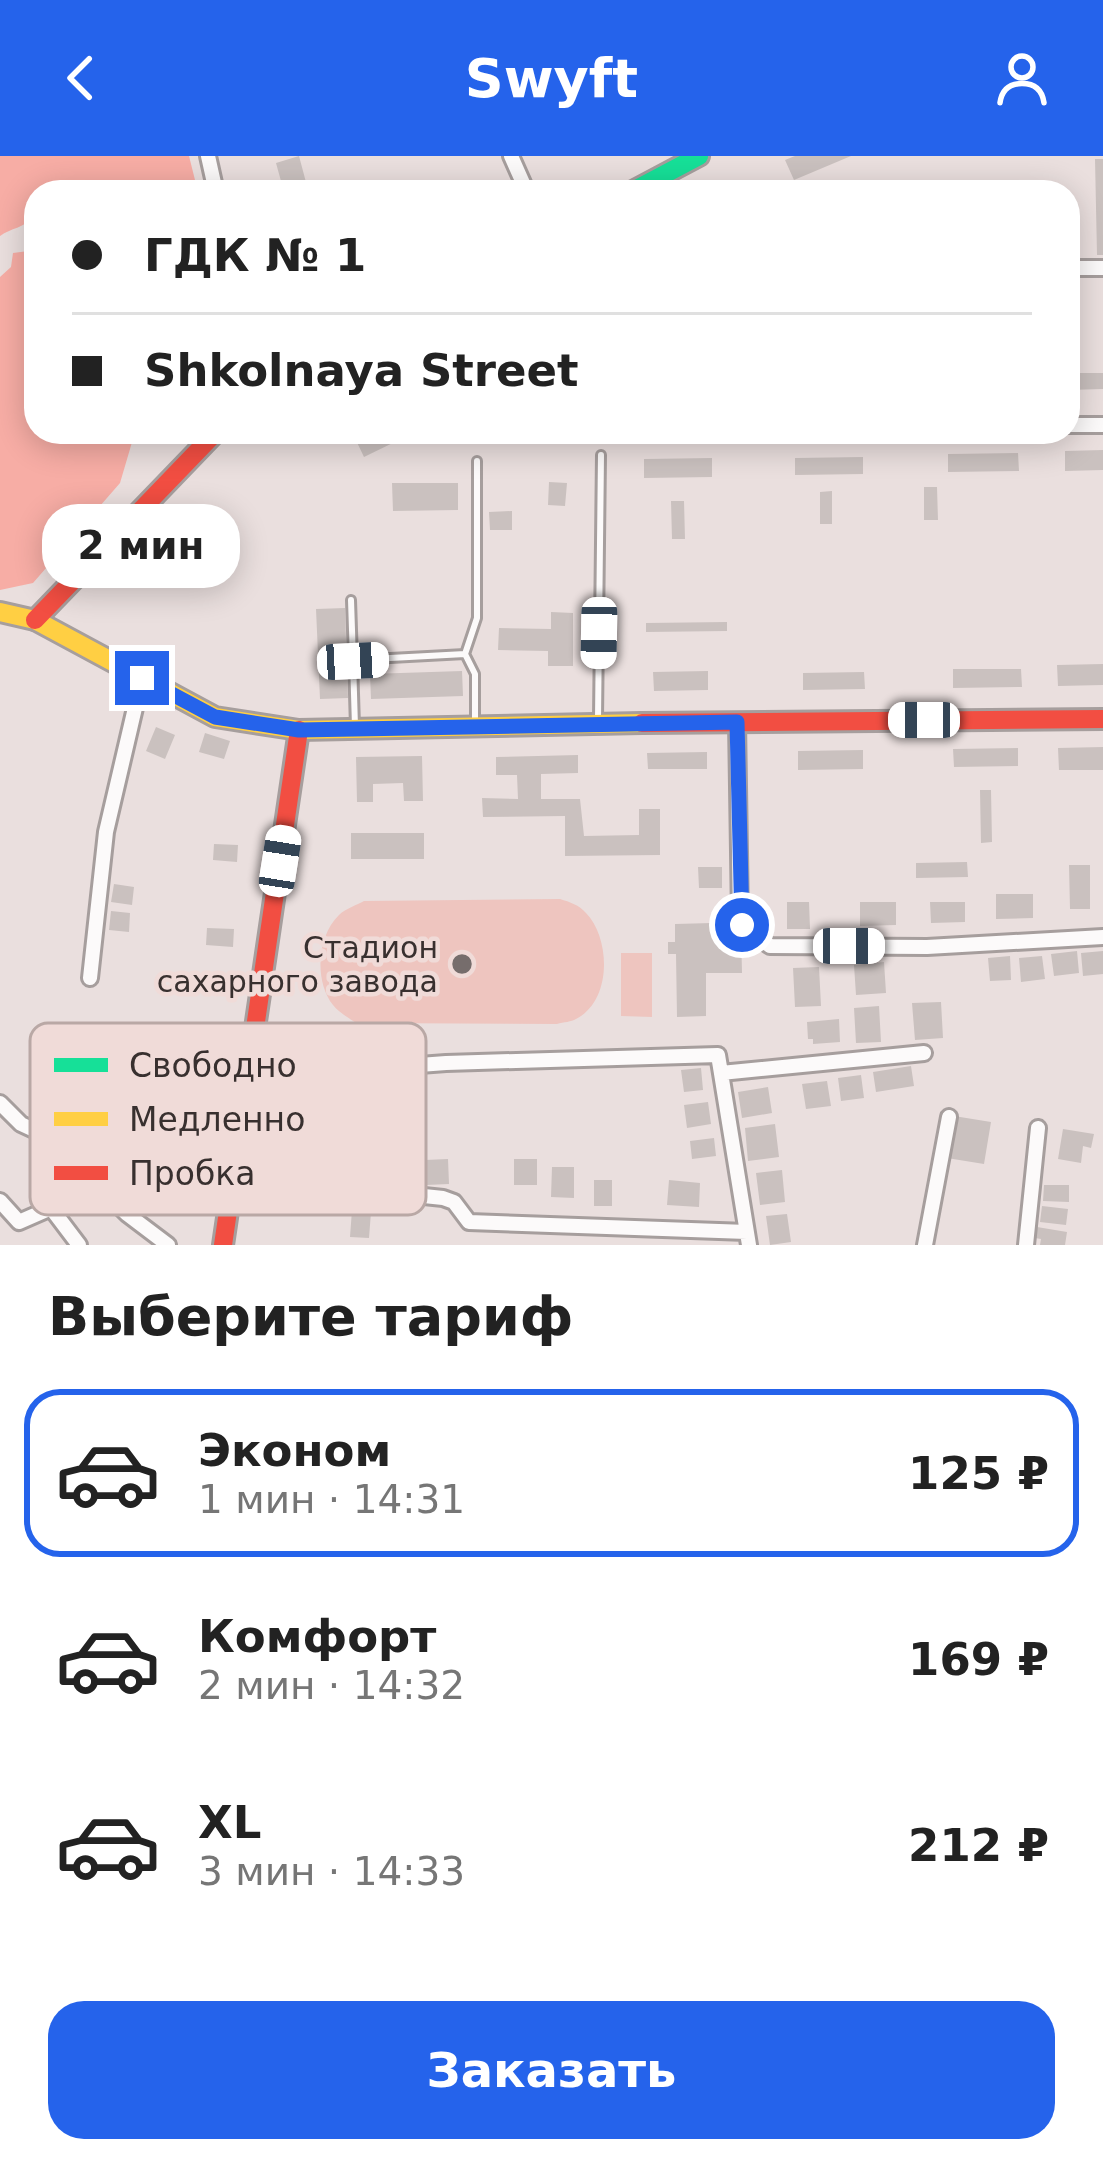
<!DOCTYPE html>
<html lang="ru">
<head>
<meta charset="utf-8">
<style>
	:root { --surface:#fff; --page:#f6f6f6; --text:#222; --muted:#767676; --line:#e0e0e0; --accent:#2563eb }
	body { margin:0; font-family:"DejaVu Sans",sans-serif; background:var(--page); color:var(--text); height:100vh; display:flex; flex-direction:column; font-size:45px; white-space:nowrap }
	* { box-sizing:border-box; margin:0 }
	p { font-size:39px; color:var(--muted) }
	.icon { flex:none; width:66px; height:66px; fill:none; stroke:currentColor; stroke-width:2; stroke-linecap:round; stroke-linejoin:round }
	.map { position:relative; height:1089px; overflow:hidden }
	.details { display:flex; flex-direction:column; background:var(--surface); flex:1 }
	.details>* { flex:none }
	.top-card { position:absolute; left:24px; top:24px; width:1056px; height:264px; border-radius:36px; box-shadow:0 6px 30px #0003; display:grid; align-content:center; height:264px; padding:0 48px; background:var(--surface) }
	.end { position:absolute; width:54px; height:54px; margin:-27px; border:15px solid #2563eb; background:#fff; box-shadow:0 0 0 6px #fff }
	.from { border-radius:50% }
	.bubble { position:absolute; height:84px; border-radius:36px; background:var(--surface); box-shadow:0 6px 30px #0003; font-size:39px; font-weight:800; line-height:84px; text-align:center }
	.car { position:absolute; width:36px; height:72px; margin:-36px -18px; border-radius:15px; box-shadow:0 0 9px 3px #0007; background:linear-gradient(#fff 24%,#345 0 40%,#fff 0 76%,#345 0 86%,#fff 0) }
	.top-card b { display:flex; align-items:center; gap:42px; height:114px; font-size:45px }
	.top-card b+b { border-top:3px solid var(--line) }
	.top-card i { width:30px; height:30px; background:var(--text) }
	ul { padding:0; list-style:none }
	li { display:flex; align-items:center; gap:36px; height:168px; margin:0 24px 18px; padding:0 24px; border:6px solid transparent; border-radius:36px }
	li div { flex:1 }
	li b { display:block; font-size:45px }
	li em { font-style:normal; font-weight:800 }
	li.on { border-color:var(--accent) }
	li>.icon { width:108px; height:108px; stroke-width:1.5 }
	h2 { padding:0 48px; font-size:54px; line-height:144px }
	.cta { display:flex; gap:24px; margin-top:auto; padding:24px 48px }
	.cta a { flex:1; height:138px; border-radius:36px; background:var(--accent); color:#fff; font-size:48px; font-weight:800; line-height:138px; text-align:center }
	header { display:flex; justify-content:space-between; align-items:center; height:156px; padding:0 48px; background:var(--accent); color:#fff; font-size:54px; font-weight:800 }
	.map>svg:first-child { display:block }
</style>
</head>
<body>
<header><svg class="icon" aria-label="back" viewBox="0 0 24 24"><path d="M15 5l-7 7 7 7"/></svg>Swyft<svg class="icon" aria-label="person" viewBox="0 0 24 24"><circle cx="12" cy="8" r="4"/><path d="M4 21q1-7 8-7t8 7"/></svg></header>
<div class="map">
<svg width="1103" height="1089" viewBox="0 0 1103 1089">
	<rect width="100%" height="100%" fill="#eadfde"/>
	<path fill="#eec5bf" d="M560 743C570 746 579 749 586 757 611 783 612 845 576 863 571 866 564 866 557 868L356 867C349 862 338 856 333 849 314 825 317 780 339 759 345 753 357 749 364 745Z
		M621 797H652V861L621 860Z"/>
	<path fill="#f7ada5" d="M0 0H189L198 36H36V63L33 61C24 72 11 72 0 80Z
		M36 94V276H135L120 327 33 427 0 434V121L11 111 13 97Z"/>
	<path fill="#cac1bf" d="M299 0 307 30 284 36 276 7Z
		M795 0H851L794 24 785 4Z
		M1095 3H1103V99H1097Z
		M1068 217H1103V233L1068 234Z
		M352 276H403L405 281 364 301Z
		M1103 294V314L1065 315V295Z
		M1018 297 1019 315 948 316V298Z
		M863 301V318L795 319V302Z
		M712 302V321L644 322V303Z
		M549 326 567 327 565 350 548 349Z
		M392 327H458V354L393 355Z
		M924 331H937L938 364H924Z
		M832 335V368H820V336Z
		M671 345H684L685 383H672Z
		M512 355V374H490L489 356Z
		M345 452 348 542 320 543 316 453Z
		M551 456 573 457V510H548V495L498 494 499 472 551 473Z
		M727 466V475L646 476V467Z
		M1103 508V529L1058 530 1057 509Z
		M953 513H1021L1022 531 953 532Z
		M462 515 463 540 371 543 370 518Z
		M708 515V534L654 535 653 516Z
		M864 516 865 533 803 534V517Z
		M156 571 175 579 165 603 146 595Z
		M205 577 230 585 224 603 199 596Z
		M1103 591V614H1059L1058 592Z
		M1018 592V610L954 611 953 593Z
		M863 594V613L798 614V595Z
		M707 596V613H648L647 597Z
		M578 599V617L541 618V643H580L584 680 639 679V653H660V699L565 700V660L483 661 482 642 518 643 517 619H496V601Z
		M422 600 423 645H404L403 627 373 628V646H357L356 601Z
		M980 634H991L992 686 981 687Z
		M351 677H424V703H351Z
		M214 688 238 689 237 706 213 704Z
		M967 706 968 721 916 722V707Z
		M1069 709H1090V753H1070Z
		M698 711H722V732H699Z
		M114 728 134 731 132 749 111 746Z
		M996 738H1033V762L996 763Z
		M787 746H809L810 773H787Z
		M860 746H896V769L860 770Z
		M930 746H965V766L931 767Z
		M111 755 130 757 129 776 109 774Z
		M712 767V778L741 774 742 817H706V860L677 861 676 798H668V786H675V768Z
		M207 772 234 773 233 791 206 789Z
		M1077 795 1079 817 1054 820 1051 798Z
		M1103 795V818L1083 820 1081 797Z
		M1010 800 1011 824 990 825 988 802Z
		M1042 800 1045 823 1021 826 1019 802Z
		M884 806 886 837 856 839 854 809Z
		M819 811 821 850 795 851 793 812Z
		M941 846 943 882 915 884 912 847Z
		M879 850 881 886 856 887 854 852Z
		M839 863 840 886 813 888V883H808L807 866Z
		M911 910 914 930 876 936 873 916Z
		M701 912 703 934 684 936 681 914Z
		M861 919 864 942 841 945 838 922Z
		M827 925 831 950 806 953 802 928Z
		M768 931 772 957 742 962 738 936Z
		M708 946 711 968 687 972 684 949Z
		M954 960 991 966 984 1008 947 1002Z
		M775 968 779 1001 748 1005 745 972Z
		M1063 973 1094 978 1091 992 1083 990 1081 1007 1058 1003Z
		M714 982 716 1000 692 1003 690 985Z
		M448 1003 449 1028 426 1029 425 1004Z
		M514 1003H537V1029H514Z
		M552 1011H574V1042L551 1041Z
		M782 1014 785 1046 760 1049 756 1017Z
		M594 1024H612V1050H594Z
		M669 1024 700 1027 699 1051 667 1049Z
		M1044 1029H1069V1046L1043 1045Z
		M1042 1050 1068 1053 1066 1069 1040 1066Z
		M352 1054 371 1056 369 1082 350 1081Z
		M787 1058 791 1086 770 1089 766 1060Z
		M1037 1071 1067 1076 1065 1089H1040L1041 1083 1035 1082Z"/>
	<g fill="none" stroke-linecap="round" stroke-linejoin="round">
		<defs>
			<path id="lane" d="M351 444 353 504
				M465 498 475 518V566
				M598 563 601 299
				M355 571 353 504 465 498 477 462V305"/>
			<path id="street" d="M208 0 216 36
				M511 0 527 36
				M1068 112H1103
				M1068 269H1103
				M737 565 740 761 741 769 770 790 927 791 1103 781
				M90 822 106 676 142 522
				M721 917 924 897
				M248 922 446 907 718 899 749 1089
				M0 947 21 968 49 981 127 1058 168 1089
				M367 1034 443 1042 454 1046 469 1066 747 1076
				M0 1045 19 1066 51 1052 79 1089
				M925 1089 949 961
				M1026 1089 1038 972"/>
			<path id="fast" d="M631 36 699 0"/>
			<path id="slow" d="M0 456 35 464 215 561 299 574 642 567"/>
			<path id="jam" d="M35 464 216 276
				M642 567 1103 563
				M223 1089 299 574"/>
		</defs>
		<use href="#lane" stroke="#a69e9d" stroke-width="12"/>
		<use href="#street" stroke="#a69e9d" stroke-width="20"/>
		<use href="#fast" stroke="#a69e9d" stroke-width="24"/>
		<use href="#slow" stroke="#a69e9d" stroke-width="24"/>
		<use href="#jam" stroke="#a69e9d" stroke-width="24"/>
		<use href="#lane" stroke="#fcfafa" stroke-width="6"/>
		<use href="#street" stroke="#fcfafa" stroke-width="14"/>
		<use href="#fast" stroke="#16e098" stroke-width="18"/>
		<use href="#slow" stroke="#ffcf43" stroke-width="18"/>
		<use href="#jam" stroke="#f24e42" stroke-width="18"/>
	</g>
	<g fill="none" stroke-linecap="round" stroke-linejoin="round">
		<path stroke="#2563eb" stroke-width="15" d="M142 522 215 561 299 574 737 566 742 769"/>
	</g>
	<circle fill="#766d6c" stroke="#f0dbd8" stroke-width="4.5" cx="462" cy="808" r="12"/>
	<g text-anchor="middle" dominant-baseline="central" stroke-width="9" stroke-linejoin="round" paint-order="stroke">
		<g font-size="30" fill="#38302f" stroke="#f0dbd8" text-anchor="end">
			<text x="438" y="791">Стадион<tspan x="438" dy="34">сахарного завода</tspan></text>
		</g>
	</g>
	<rect x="30" y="867" width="396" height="192" rx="18" fill="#f0dbd8" stroke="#b9a8a5" stroke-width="3"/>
	<rect x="54" y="902" width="54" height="14" fill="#16e098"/>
	<rect x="54" y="956" width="54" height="14" fill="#ffcf43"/>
	<rect x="54" y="1010" width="54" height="14" fill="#f24e42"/>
	<g font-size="33" fill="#38302f">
		<text x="129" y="921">Свободно</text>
		<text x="129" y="975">Медленно</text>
		<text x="129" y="1029">Пробка</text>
	</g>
</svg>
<i class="end from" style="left:742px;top:769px"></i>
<i class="end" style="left:142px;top:522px"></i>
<div class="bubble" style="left:42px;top:348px;width:198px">2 мин</div>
<i class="car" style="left:599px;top:477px;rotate:181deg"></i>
<i class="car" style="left:353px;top:505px;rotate:87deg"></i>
<i class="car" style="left:924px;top:564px;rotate:270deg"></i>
<i class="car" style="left:280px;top:705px;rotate:9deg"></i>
<i class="car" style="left:849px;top:790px;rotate:90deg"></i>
<div class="top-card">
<b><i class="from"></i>ГДК № 1</b>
<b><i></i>Shkolnaya Street</b>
</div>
</div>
<section class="details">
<h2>Выберите тариф</h2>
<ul>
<li class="on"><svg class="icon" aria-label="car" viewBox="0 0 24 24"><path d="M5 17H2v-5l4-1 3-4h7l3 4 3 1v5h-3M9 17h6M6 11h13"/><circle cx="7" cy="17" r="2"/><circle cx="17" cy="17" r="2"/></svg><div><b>Эконом</b><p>1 мин · 14:31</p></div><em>125 ₽</em></li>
<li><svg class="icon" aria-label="car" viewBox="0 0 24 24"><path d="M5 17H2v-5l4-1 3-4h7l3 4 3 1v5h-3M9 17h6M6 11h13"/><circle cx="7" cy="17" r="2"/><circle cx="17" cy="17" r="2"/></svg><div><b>Комфорт</b><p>2 мин · 14:32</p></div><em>169 ₽</em></li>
<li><svg class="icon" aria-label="car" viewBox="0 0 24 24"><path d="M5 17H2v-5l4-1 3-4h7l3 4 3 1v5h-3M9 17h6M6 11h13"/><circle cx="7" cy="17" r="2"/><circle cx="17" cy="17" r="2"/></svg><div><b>XL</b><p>3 мин · 14:33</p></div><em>212 ₽</em></li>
</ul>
<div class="cta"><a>Заказать</a></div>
</section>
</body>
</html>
